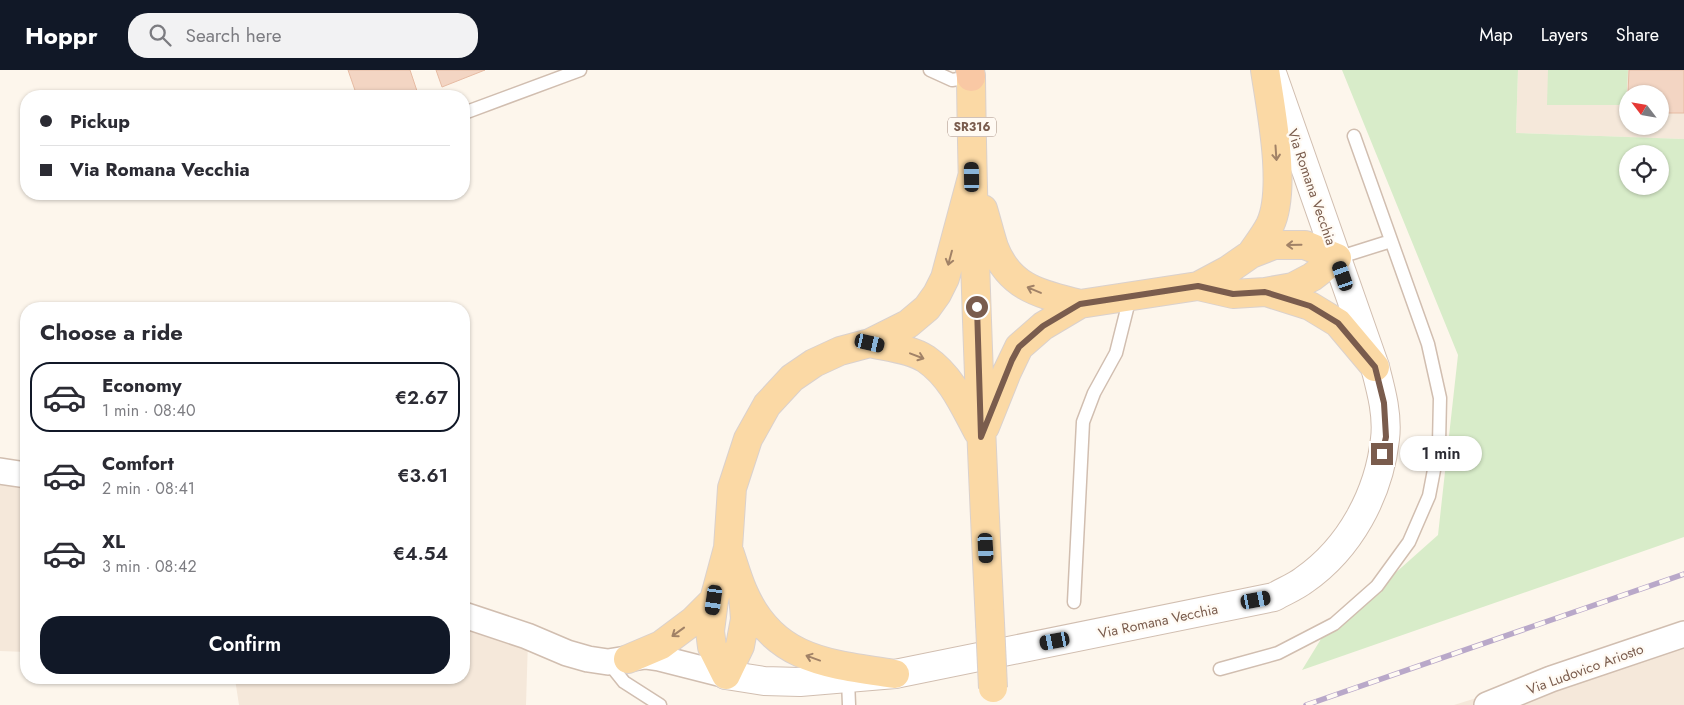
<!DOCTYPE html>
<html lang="en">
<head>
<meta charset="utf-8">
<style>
	:root { --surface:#fff; --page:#f2f2f3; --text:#2b2b33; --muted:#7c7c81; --line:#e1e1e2; --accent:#111827 }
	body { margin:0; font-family:Jost,sans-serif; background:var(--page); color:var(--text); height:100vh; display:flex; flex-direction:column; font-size:19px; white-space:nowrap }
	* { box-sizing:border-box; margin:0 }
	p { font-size:16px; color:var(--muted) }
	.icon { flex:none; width:28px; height:28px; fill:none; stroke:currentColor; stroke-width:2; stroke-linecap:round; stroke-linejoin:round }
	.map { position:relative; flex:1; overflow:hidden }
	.sheet { position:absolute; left:20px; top:232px; width:450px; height:382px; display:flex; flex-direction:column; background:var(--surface); border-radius:20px; box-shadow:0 1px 4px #0004 }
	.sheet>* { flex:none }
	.guide { position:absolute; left:20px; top:20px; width:450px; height:110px; border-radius:20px; box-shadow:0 1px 4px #0004; display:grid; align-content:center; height:110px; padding:0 20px; background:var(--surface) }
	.needle { width:32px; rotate:301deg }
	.controls { position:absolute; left:1619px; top:15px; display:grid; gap:10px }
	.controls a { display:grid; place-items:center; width:50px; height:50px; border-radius:50%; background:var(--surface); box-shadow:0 1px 4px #0004; font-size:25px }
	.end { position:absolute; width:22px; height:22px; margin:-11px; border:6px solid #7a5c4d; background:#fff; box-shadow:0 0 0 2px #fff }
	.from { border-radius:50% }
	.bubble { position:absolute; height:35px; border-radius:18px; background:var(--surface); box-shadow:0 1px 4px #0004; font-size:16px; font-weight:600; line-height:35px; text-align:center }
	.car { position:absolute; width:15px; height:30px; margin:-15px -8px; border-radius:6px; box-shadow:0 0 4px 1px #0007; background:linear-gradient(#222 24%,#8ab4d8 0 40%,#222 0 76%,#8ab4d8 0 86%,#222 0) }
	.guide b { display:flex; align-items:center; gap:18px; height:48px; font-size:19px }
	.guide b+b { border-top:1px solid var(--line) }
	.guide i { width:12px; height:12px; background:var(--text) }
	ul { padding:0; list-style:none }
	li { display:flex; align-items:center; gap:15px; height:70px; margin:0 10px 8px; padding:0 10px; border:2px solid transparent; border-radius:20px }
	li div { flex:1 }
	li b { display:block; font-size:19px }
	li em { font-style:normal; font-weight:600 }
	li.active { border-color:var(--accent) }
	li>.icon { width:45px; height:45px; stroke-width:1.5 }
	h2 { padding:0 20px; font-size:22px; line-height:60px }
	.action { display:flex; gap:10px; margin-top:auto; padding:10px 20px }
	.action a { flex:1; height:58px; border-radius:20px; background:var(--accent); color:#fff; font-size:20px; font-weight:600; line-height:58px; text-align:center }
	header { display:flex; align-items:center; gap:30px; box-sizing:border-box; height:70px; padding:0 25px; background:var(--accent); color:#fff }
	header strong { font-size:24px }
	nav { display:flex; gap:28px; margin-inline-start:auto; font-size:18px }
	.search { width:350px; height:45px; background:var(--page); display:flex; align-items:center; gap:12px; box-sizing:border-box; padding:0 18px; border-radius:20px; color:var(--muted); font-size:19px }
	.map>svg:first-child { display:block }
</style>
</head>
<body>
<header>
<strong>Hoppr</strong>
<div class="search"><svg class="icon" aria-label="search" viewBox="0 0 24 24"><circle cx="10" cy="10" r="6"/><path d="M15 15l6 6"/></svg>Search here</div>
<nav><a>Map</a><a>Layers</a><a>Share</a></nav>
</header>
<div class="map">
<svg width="1684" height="635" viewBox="0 0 1684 635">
	<rect width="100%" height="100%" fill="#fdf6ec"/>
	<path fill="#f5e8da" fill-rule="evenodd" d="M1518 0H1684V69L1516 63ZM1628 24H1660V56H1628Z
		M0 403 26 411V582L0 581Z
		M464 550 528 570 526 635H239L235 609H464Z
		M1684 563V635H1454Z"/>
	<path fill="#d8ecc9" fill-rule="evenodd" d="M1342 0H1518L1516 63 1684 69V467L1302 600 1321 569 1438 465 1458 285ZM1628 84H1660V116H1628Z
		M1548 0H1628L1626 35H1547Z"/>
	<path fill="#f3d5c3" stroke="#e6bba3" d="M348 0H410L418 24 413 26H357Z
		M436 0H485L442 17Z
		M1629 0H1684V43H1660V24H1628Z"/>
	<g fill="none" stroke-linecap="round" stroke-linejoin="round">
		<defs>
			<path id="service" d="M930 0 952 10 971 7
				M464 43 580 0
				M1337 188 1391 171
				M1074 532 1083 352 1094 323 1116 283 1130 227
				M608 592 624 612 660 635
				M1220 599 1278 583 1334 554 1377 516 1409 472 1429 426 1439 374 1440 328 1428 274 1354 66
				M848 610 849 635"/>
			<path id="minor" d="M0 401 26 405
				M464 545 527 566 567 583 588 589 608 592 645 586 659 588 726 605
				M1487 635 1551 609 1684 564"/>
			<path id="tertiary" d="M726 605 764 611 800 612 895 604 1274 527C1284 521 1295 517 1304 510 1350 478 1379 424 1385 369 1388 345 1381 320 1375 297L1273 6"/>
			<path id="primary" d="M971 7C973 189 981 371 990 553
				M983 139C987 152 990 165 994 177 1010 219 1042 224 1080 234
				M1251 184C1257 175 1265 165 1270 155 1287 119 1271 40 1265 0
				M1198 216 1233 224 1265 222 1293 217 1312 207 1337 188
				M1266 222 1310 236 1338 253 1375 297
				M870 273C888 277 911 279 926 289 952 307 964 336 978 362
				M985 357 1007 302 1019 277 1043 256 1080 234 1198 216 1228 200 1251 184 1274 175H1305L1337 188
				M728 478C733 492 737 507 743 521 773 591 829 594 895 604
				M628 589 661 575 693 551 714 530
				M726 605 712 577 710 561 714 530 728 478 732 418 748 369 767 335 792 308 814 293 840 281 870 273 908 254 927 238 937 224 945 208 972 107
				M726 605 740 576 745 549 743 524"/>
			<path id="trunk" d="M970 0 971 7"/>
		</defs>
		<use href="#service" stroke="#d1beb0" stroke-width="15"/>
		<use href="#minor" stroke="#d1beb0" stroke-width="28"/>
		<use href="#tertiary" stroke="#d1beb0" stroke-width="30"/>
		<use href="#primary" stroke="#dad1cd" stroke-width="30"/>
		<use href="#trunk" stroke="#dad1cd" stroke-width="30"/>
		<use href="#service" stroke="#fff" stroke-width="12"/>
		<use href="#minor" stroke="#fff" stroke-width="25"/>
		<use href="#tertiary" stroke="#fff" stroke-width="28"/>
		<use href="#primary" stroke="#fbd9a5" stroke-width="28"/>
		<use href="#trunk" stroke="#f9c8a4" stroke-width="28"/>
		<defs>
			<path id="rail" d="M1306 635 1684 504"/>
		</defs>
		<use href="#rail" stroke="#b9a8c9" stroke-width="5.5"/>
		<use href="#rail" stroke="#fffaf3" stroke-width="4" stroke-dasharray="11" stroke-linecap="butt"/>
		<defs>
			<path id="primary-bridge" d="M990 553 993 618"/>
		</defs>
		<use href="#primary-bridge" stroke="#dad1cd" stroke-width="30" stroke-linecap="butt"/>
		<use href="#primary-bridge" stroke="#fbd9a5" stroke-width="28"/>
	</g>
	<defs><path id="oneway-shaft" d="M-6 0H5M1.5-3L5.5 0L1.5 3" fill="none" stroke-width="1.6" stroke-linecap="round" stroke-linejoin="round" transform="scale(1.25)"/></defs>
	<g stroke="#a18267">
		<use href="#oneway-shaft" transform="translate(1276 83) rotate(86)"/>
		<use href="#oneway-shaft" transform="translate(1294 175) rotate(179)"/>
		<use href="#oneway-shaft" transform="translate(950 188) rotate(105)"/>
		<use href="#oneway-shaft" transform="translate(1034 220) rotate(-157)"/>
		<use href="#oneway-shaft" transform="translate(917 286) rotate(21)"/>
		<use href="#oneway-shaft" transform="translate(678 562) rotate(144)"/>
		<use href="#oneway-shaft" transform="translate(813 588) rotate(-160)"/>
	</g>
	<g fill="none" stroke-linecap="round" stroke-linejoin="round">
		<path stroke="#7a5c4d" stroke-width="6" d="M977 237 981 367 1012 290 1019 277 1043 256 1080 234 1198 216 1233 224 1265 222 1310 236 1338 253 1375 297 1384 333 1386 367 1382 384"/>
	</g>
	<g text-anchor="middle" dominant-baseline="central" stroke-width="4.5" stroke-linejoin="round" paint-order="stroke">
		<rect fill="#fffaf3" stroke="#a28b7f" stroke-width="1" x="948" y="47.5" width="48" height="19" rx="4"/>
		<g font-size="12" font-weight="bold" fill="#7a5c4d">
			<text x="972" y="57">SR316</text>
		</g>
		<g font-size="14" fill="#7a5c4d" stroke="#fffaf3">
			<text transform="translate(1312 117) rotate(71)">Via Romana Vecchia</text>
			<text transform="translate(1158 551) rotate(-12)">Via Romana Vecchia</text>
			<text transform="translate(1585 599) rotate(-20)">Via Ludovico Ariosto</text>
		</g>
	</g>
</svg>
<div class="controls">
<a><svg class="needle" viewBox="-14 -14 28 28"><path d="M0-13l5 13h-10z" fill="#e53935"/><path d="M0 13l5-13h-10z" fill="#7c7c81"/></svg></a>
<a><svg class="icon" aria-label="locate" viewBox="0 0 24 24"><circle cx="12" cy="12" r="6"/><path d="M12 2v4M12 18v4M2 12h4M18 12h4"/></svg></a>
</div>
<i class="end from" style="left:977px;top:237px"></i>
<i class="end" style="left:1382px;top:384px"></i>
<div class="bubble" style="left:1400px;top:366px;width:82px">1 min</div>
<i class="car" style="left:972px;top:107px;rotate:359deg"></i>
<i class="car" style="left:1343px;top:206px;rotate:341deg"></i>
<i class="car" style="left:870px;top:273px;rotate:103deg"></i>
<i class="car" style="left:986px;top:478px;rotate:177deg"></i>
<i class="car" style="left:714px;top:530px;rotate:188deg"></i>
<i class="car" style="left:1256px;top:530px;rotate:79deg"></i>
<i class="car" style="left:1055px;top:571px;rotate:259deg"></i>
<div class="guide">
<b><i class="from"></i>Pickup</b>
<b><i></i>Via Romana Vecchia</b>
</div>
<section class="sheet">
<h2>Choose a ride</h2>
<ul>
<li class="active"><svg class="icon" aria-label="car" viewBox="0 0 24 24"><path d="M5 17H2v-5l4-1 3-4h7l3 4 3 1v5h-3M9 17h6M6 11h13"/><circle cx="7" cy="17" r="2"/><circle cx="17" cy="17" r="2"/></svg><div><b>Economy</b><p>1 min · 08:40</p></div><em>€2.67</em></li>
<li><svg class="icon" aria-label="car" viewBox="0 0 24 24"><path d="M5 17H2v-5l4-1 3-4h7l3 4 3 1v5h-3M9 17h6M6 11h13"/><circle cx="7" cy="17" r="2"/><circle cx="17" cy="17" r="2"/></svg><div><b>Comfort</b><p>2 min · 08:41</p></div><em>€3.61</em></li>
<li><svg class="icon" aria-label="car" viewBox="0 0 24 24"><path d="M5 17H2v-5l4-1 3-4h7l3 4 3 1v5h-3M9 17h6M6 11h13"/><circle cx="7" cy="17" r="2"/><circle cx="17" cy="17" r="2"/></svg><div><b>XL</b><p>3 min · 08:42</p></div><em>€4.54</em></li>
</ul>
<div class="action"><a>Confirm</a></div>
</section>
</div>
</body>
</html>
